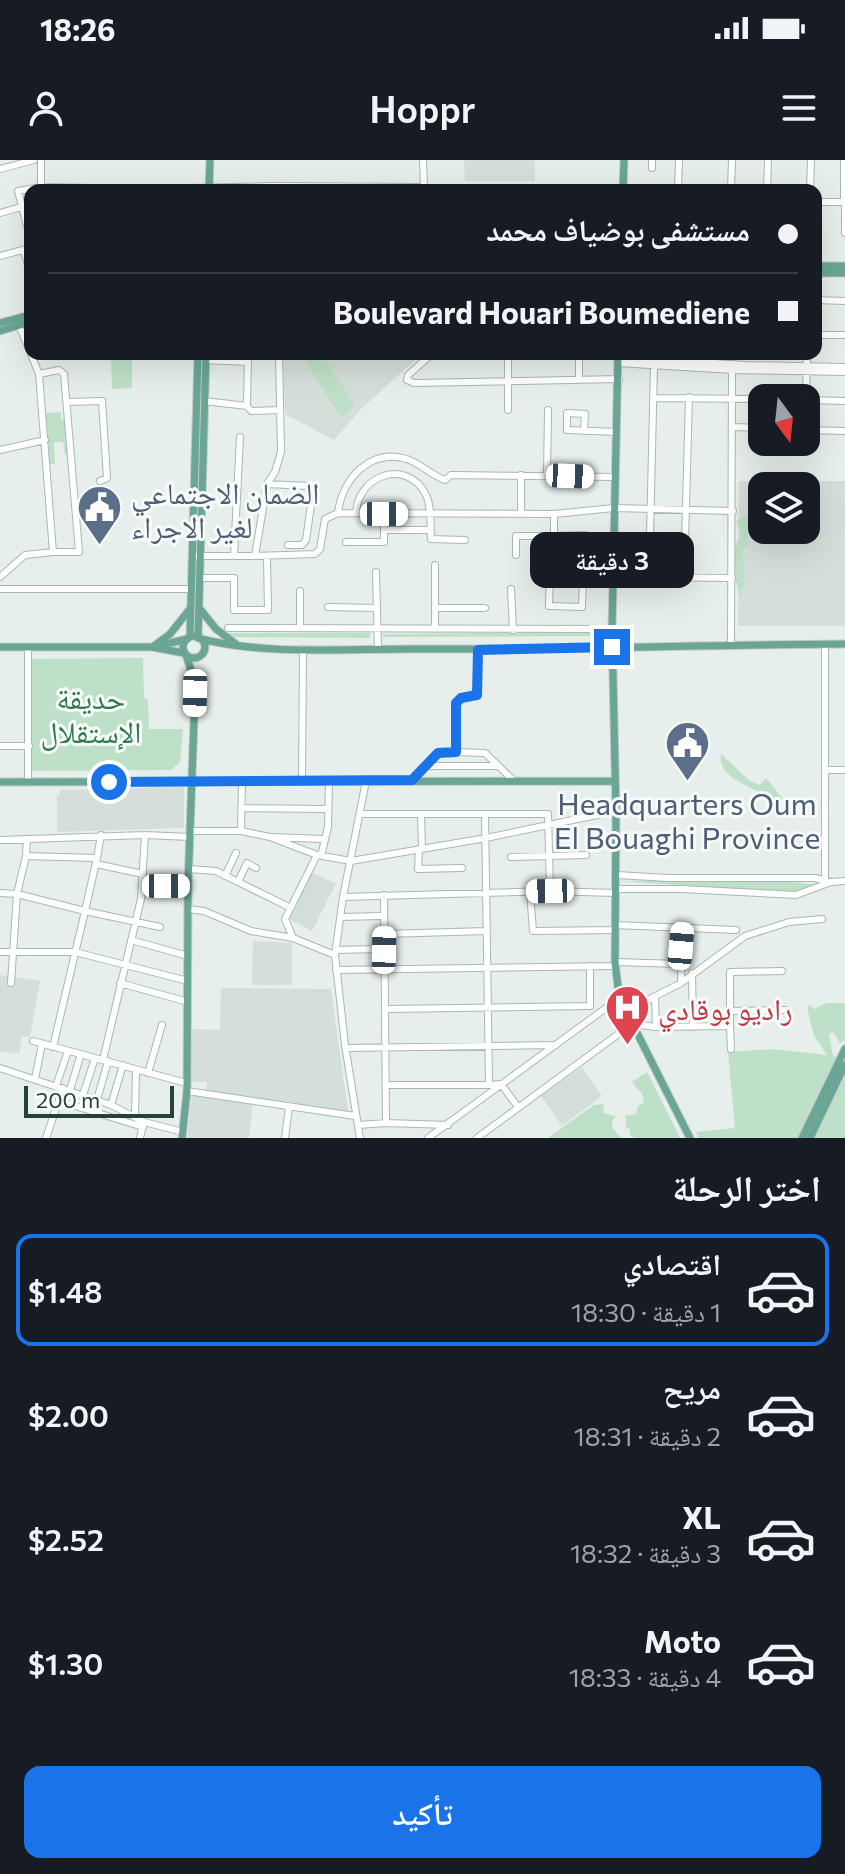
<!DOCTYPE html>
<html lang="ar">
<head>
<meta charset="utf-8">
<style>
	:root { --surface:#171b24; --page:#242831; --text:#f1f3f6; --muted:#9ea1a6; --line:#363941; --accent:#1a73e8 }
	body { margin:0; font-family:Commissioner,"Noto Naskh Arabic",sans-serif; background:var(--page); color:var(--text); direction:rtl; height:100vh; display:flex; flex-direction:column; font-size:30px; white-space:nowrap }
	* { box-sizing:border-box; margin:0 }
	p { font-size:26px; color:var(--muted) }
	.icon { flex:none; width:44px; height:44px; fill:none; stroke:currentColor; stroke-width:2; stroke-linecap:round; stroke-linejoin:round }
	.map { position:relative; height:978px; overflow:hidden; direction:ltr }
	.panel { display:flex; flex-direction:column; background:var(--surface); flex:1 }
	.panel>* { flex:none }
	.top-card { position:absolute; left:24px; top:24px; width:798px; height:176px; border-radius:16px; box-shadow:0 8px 32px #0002; direction:rtl; display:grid; align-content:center; height:176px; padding:0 24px; background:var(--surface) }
	.needle { width:52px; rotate:165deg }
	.buttons { position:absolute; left:748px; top:224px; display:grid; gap:16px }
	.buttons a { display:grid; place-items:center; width:72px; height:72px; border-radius:16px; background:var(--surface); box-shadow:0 8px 32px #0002; font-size:40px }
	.scale { position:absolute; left:24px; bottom:20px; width:150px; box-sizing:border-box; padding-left:8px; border:4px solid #24423a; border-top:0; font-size:22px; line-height:28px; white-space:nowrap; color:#24423a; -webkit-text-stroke:6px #f7fbf9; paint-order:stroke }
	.end { position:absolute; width:36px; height:36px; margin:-18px; border:10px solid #1a73e8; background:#fff; box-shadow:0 0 0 4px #fff }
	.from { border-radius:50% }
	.bubble { position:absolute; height:56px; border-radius:16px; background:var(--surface); box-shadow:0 8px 32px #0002; font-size:26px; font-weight:600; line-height:56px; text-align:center; direction:rtl }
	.car { position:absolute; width:24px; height:48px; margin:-24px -12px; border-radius:10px; box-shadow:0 0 6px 2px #0007; background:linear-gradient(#fff 24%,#345 0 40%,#fff 0 76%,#345 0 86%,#fff 0) }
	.top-card b { display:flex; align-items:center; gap:28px; height:76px; font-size:30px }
	.top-card b+b { border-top:2px solid var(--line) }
	.top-card i { width:20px; height:20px; background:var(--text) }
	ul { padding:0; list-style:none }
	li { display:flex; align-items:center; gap:24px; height:112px; margin:0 16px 12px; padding:0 8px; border:4px solid transparent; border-radius:16px }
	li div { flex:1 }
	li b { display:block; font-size:30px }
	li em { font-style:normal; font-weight:600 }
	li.active { border-color:var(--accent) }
	li>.icon { width:72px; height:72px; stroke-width:1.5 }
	h2 { padding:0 24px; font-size:36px; line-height:96px }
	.cta { display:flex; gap:16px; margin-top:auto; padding:16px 24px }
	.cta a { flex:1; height:92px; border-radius:16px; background:var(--accent); color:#fff; font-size:32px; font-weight:600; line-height:92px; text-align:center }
	.status { display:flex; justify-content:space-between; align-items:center; height:56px; padding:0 40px; background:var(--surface); direction:ltr }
	.status svg { height:22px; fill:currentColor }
	header { display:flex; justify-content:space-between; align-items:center; height:104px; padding:0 24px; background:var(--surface); font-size:36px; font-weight:600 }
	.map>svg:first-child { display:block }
</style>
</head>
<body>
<div class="status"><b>18:26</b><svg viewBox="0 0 49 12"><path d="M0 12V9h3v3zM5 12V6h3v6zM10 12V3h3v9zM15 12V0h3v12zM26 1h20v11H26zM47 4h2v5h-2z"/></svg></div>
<header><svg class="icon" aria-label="menu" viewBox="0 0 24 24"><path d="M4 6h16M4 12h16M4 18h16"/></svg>Hoppr<svg class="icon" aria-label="person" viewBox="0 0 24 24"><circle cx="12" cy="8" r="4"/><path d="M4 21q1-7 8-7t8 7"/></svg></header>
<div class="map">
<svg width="845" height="978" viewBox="0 0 845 978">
	<rect width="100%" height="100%" fill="#e6efeb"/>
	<path fill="#d4dfda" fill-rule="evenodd" d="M464 0H535V21H465Z
		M283 194H422L362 248 334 280 285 254Z
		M739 321H845V466H738ZM762 326H806V370H762Z
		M184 627V668L57 672V635L60 634V630Z
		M312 713 336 723 312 771 289 759Z
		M253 781 292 783V825H252Z
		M0 815 40 821 30 877H22L19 894 0 891Z
		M221 828 331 829 348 952 206 932 207 922H191L192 869 220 870Z
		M582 907 602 936 562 966 541 936Z
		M192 932 253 942 249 978H187Z"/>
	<path fill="#bfe0c8" d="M111 194H132V228L112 229Z
		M312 194H322L355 246 341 258 304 199Z
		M61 252V259H67L70 295H65L63 282H54L55 304H50L46 253Z
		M752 356 762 357V365L747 369 748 387 742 389 745 420 742 434 739 435 735 416V387L740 376 737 361 739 358Z
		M601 472V476L383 477V474Z
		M225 473H370V478L235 477Z
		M143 498 144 537 148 540 149 569H183L180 602 171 610 32 611 31 499Z
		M721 594 750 621 760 625 766 618 784 640H765L763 634C745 624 718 617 721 594Z
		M768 719 817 725 802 732H786L619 721Z
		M826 843H843L845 845V880L840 883 833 872 829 874 833 896 839 897 799 978H698L696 972 735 968 728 892 773 889 827 895 814 876 807 847 811 845 814 849Z
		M647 912 680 978H635L630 975V968L627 969 625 956 636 954 638 946 644 943 642 934 632 922Z
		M845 916V978H814Z
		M604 944 603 953 616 956 612 961V967L620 977 626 978H548L594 945Z"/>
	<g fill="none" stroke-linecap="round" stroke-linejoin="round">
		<defs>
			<path id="minor" d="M41 0V27L146 29 274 26 424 27 423 0
				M652 0V8
				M0 9 34 0
				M678 30 679 0
				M731 30 732 0
				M767 30 768 0
				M810 30 811 0
				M816 42H844V0
				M845 42V73
				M0 53 21 47
				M27 66 18 31 41 27
				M24 90 30 112
				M0 96 30 88
				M816 140 845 141
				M16 159 30 191
				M816 175H845
				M31 194 39 214 53 392H79L64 214 59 210 39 214
				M248 194 247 246 251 251 280 250
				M432 194 408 215 407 220 414 223 619 219
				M508 194V250
				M544 195V194
				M618 197 745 205 845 207
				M205 200 248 202
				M618 203 732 210 845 212
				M579 220V194
				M653 238 762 239
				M806 238 807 194
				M806 240 845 241
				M204 241 247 246
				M68 242 102 241 107 318 100 321
				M806 251V270
				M733 267 762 268
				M584 270 585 254 567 253V270L617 272
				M806 270 845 271
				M0 290 45 280
				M547 315 548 250
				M267 324 309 326 313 331 306 380 302 385H288
				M338 353C342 319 370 288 407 299 421 304 431 315 445 320L451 315 615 317
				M356 353C358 314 408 298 426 335 432 348 430 365 431 379L465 380
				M521 353V315
				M384 354V370H430
				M554 354V376L585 375V390
				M346 382H384V370
				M516 395V376H554
				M197 396H255L267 324 275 312 281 292 279 194
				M234 396 240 277
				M255 396 315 394 320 389 325 359 338 353 554 354 614 348 733 351
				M435 405V469
				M376 412 378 489
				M0 417 25 395 53 392
				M583 417 582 447 549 446 550 416 732 418
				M199 418H234V450H268L267 397
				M649 418 654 206
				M684 418 689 237
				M0 429H192
				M511 429 513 470
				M300 431V468
				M328 447 377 448
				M435 448H485
				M228 468 612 469
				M731 486 732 210
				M28 487V622
				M0 586H29
				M456 592 485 593 513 620
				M426 606H498
				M826 610H845
				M412 620 438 593 456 592V543L461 538 477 535 478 490
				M302 621 303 489
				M242 622 241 671 270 677 317 695 351 701 486 678 616 651
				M241 648 328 649
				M360 654H548L550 731
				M421 654 422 688
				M485 654 489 925 501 924 518 947
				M190 671H241
				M271 677 323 679
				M27 679 26 696 17 734 85 751 97 698
				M0 680 145 675 190 677
				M419 689 418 709 462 708
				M317 695 285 759 293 778 335 795
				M26 696 97 698 101 675
				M321 696 328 667 329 621
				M511 697 586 695
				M96 704 143 714
				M189 709 216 711 289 747
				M617 715 668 718H815L831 722 845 721
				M225 716 236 693
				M825 720V484
				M238 722 247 703 256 708
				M143 726H188
				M615 729H682L796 735 831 722
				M530 732 533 771 615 770
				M0 733 17 734 11 823
				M384 735 386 963 448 965
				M343 737 550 731 615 733
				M188 749 204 751 251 771 293 778
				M340 757 381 756
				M615 765 736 770
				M385 774 486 771
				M131 780 188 796
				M336 790 378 789
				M0 792H75L188 821
				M615 802 679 804
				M336 810 616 806
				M692 813 693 867
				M120 823 188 842
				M681 823 682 767
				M655 838 656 867
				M386 849 590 846V806
				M626 851 681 823 745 776 789 762 822 759
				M731 851 785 850
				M730 866 731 889
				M33 881 186 923
				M53 887 85 751 160 767
				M346 888 556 885
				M103 900 141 739 145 675
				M0 908 111 945 144 962 183 972
				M148 913 162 865
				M35 919 42 884
				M387 925H489
				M56 926 68 891
				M70 930 81 894
				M187 931 355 956
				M83 935 95 898
				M97 940 108 901
				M59 941 143 967
				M111 945 123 905
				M135 957 136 910
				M358 965 386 963
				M46 978 63 928
				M140 978 143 965
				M285 978 289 947
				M360 978 345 885 335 795 343 737 366 621
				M428 978 621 837
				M477 978 632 864 656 867 730 866V812L782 811"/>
			<path id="major" d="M209 30 210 0
				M623 30 624 0
				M816 106H845
				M816 113H845
				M0 163 30 155
				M0 171 30 162
				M618 194 612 469 616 651 615 802 618 827 626 851 690 978
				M200 449 216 469 236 484
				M183 487a11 11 0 1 1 22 0a11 11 0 1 1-22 0Z
				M190 477 198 194
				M198 478 206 194
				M201 479C267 495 339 489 407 489 553 490 699 485 845 484
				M162 485 187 479
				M154 486 170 474 190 449
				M0 487H152L184 493
				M0 622 615 621
				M182 978 187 931 188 726 195 533 193 516 186 495
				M802 978 845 889
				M810 978 845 905"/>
		</defs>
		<use href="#minor" stroke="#a8b8b2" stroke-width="8"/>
		<use href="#major" stroke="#c2cac8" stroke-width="9"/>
		<use href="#minor" stroke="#fff" stroke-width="6"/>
		<use href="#major" stroke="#6aa596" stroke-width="7"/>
	</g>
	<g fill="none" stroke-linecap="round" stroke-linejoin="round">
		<path stroke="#1a73e8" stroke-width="10" d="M109 622 412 620 438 593 456 592V543L461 538 477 535 478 490 612 487"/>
	</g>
	<defs>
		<symbol id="civic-pin" viewBox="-11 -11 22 30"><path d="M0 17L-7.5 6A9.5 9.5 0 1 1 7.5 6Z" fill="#5c6f8a" stroke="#f7fbf9"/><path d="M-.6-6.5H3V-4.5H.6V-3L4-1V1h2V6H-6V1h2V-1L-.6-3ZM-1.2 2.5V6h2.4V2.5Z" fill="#fff"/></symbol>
		<symbol id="hospital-pin" viewBox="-11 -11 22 30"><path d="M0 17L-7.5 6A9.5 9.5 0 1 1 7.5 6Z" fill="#e0444e" stroke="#f7fbf9"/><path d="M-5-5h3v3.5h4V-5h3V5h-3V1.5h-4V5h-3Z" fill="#fff"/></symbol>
	</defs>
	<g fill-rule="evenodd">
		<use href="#civic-pin" x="74" y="322" width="51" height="69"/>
		<use href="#civic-pin" x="662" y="558" width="51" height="69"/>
		<use href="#hospital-pin" x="602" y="822" width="51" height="69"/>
	</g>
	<g text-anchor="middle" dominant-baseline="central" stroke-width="6" stroke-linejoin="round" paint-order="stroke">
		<g font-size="30" fill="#4e5e75" stroke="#f7fbf9" text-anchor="start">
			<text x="131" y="331">الضمان الاجتماعي<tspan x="131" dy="34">لغير الاجراء</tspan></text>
			<text x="687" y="642" text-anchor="middle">Headquarters Oum<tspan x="687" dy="34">El Bouaghi Province</tspan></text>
		</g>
		<g font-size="30" fill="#2d7a4b" stroke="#f7fbf9">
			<text x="91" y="536">حديقة<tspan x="91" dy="34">الإستقلال</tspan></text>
		</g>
		<g font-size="30" fill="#be3a42" stroke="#f7fbf9" text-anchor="start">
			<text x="658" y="847">راديو بوقادي</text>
		</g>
	</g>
</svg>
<div class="buttons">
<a><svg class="needle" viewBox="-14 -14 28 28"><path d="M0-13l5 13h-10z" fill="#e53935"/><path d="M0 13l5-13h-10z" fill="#9ea1a6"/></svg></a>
<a><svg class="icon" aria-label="layers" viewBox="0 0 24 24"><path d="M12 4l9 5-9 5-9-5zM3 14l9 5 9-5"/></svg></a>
</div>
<div class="scale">200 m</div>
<i class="end from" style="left:109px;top:622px"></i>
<i class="end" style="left:612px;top:487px"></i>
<div class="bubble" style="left:530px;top:372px;width:164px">3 دقيقة</div>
<i class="car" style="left:570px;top:316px;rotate:92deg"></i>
<i class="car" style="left:384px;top:354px;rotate:90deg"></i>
<i class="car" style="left:195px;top:533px;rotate:181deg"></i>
<i class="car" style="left:166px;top:726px;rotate:90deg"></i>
<i class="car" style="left:550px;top:731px;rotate:269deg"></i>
<i class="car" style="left:681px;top:786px;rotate:5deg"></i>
<i class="car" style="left:384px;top:790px;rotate:1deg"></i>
<div class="top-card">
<b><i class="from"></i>مستشفى بوضياف محمد</b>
<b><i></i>Boulevard Houari Boumediene</b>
</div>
</div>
<section class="panel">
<h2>اختر الرحلة</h2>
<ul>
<li class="active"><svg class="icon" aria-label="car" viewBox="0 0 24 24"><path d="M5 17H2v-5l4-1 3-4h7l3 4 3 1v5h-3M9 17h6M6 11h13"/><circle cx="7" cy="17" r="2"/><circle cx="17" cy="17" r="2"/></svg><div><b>اقتصادي</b><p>1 دقيقة · 18:30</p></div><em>$1.48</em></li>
<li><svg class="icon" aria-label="car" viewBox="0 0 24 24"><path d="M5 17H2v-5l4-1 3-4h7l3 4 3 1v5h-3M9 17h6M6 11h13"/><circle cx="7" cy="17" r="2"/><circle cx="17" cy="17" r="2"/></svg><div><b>مريح</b><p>2 دقيقة · 18:31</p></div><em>$2.00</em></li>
<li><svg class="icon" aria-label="car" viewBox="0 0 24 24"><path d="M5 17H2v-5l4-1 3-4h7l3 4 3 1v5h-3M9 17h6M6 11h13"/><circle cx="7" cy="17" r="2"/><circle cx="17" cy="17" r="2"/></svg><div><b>XL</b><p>3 دقيقة · 18:32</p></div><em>$2.52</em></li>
<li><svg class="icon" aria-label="car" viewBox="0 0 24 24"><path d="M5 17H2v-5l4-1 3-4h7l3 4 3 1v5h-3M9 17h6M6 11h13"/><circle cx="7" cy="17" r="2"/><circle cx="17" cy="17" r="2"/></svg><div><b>Moto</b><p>4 دقيقة · 18:33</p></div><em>$1.30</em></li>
</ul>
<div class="cta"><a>تأكيد</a></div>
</section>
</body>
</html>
